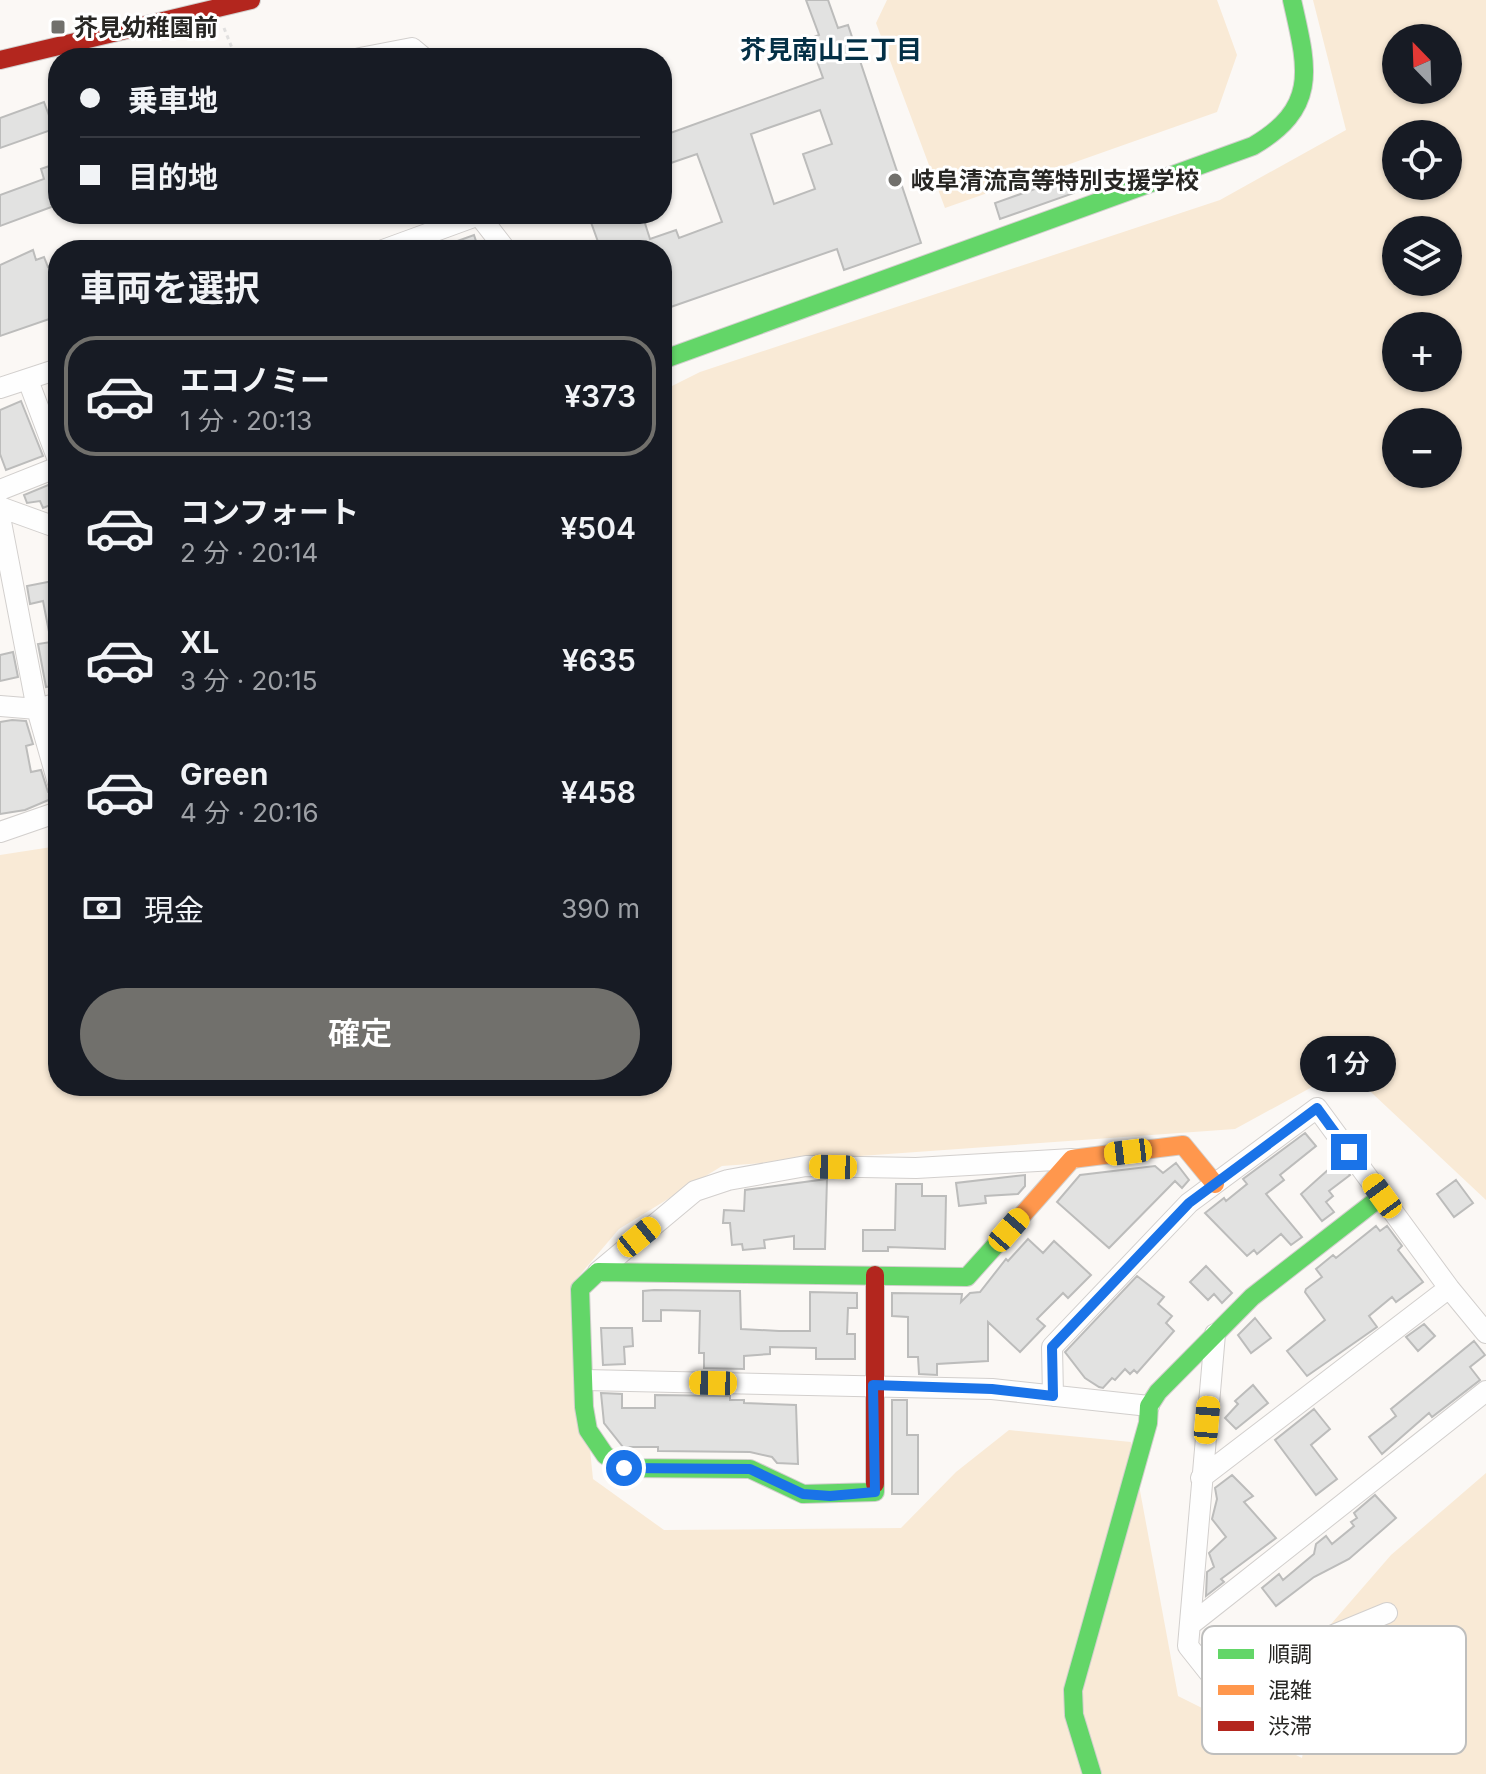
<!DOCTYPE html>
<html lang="ja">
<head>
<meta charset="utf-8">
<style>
	:root { --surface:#171b24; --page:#242831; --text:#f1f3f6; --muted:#9ea1a6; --line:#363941; --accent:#71706c }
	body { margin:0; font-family:Inter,"Noto Sans JP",sans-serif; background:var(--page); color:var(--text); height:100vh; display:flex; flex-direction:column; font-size:30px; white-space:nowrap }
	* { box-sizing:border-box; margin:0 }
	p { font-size:26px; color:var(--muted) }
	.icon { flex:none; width:44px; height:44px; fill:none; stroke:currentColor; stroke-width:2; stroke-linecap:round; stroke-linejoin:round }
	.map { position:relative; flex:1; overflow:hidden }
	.drawer { position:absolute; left:48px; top:240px; width:624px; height:856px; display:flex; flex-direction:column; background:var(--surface); border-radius:32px; box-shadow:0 2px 6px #0004 }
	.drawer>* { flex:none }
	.hud { position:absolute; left:48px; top:48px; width:624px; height:176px; border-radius:32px; box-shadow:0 2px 6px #0004; display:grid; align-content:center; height:176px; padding:0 32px; background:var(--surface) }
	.needle { width:52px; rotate:337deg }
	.buttons { position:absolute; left:1382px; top:24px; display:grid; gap:16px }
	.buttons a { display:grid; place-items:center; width:80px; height:80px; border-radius:50%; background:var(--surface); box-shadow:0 2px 6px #0004; font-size:40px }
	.end { position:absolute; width:36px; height:36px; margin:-18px; border:10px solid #1a73e8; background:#fff; box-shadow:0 0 0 4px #fff }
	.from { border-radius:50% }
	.bubble { position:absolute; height:56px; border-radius:28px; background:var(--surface); box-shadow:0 2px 6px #0004; font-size:26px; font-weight:600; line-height:56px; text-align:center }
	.car { position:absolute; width:24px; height:48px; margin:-24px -12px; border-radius:10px; box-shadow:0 0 6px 2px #0007; background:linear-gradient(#f5c518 24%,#345 0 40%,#f5c518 0 76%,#345 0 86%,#f5c518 0) }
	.hud b { display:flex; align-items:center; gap:28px; height:76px; font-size:30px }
	.hud b+b { border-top:2px solid var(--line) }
	.hud i { width:20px; height:20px; background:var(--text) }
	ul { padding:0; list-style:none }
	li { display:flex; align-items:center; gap:24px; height:120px; margin:0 16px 12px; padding:0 16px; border:4px solid transparent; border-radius:32px }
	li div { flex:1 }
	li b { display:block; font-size:30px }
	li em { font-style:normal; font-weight:600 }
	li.current { border-color:var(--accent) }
	li>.icon { width:72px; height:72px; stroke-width:1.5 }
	h2 { padding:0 32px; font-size:36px; line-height:96px }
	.pay { display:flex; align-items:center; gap:20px; height:88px; padding:0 32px; font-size:30px }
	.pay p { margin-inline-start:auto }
	.button { display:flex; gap:16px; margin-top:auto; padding:16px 32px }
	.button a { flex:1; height:92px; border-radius:48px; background:var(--accent); color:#fff; font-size:32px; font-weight:600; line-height:92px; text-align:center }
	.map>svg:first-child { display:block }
</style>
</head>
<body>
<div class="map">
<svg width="1486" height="1774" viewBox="0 0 1486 1774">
	<rect width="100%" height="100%" fill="#fbf8f5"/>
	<path fill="#f9ead6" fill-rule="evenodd" d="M887 0H1217L1237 55 1217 112 945 208 876 23Z
		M1313 0H1486V1200L1357 1079 1334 1075 1235 1129 722 1166 619 1229 573 1283 593 1479 664 1530 901 1528 956 1472 1009 1430 1131 1442 1178 1696 1302 1758 1325 1631 1391 1555 1486 1473V1774H0V855L58 846V1086H662V391L700 372 1220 200 1346 130ZM1396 38H1448V90H1396ZM1396 134H1448V186H1396ZM1396 230H1448V282H1396ZM1396 326H1448V378H1396ZM1396 422H1448V474H1396Z"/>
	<path fill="#e2e2e1" stroke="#bcbcbb" stroke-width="2" fill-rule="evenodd" d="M806 0H828L838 28 848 25 921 243 844 270 837 249 662 310V250H601L588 214H642L650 239 676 230 679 238 722 222 697 154 662 166V136L823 78 809 39 819 35ZM820 110 832 144 803 154 815 189 774 204 751 134Z
		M44 102 54 129 0 148V118Z
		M58 163V212L54 206 0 226V195L44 179 41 169Z
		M1069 177 1074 193 1000 219 995 203Z
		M474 235 479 250H438V248Z
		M33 250 36 260 44 257 48 267 53 266 58 279V316L0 336V265Z
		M21 401 43 456 6 470 0 454V410Z
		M58 481V502L43 508 40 501 27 503 24 495Z
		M58 580V685L46 687 38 644 51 642 43 601 30 604 27 586Z
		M13 652 18 677 0 681V655Z
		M12 720 26 721 33 744 26 746 31 772 41 770 48 792 58 796 25 810 0 814V722Z
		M1305 1133 1316 1146 1280 1175 1284 1180 1266 1194 1302 1237 1291 1245 1281 1234 1257 1254 1254 1250 1247 1256 1205 1213 1224 1198 1226 1201 1247 1184 1243 1179Z
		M1339 1160 1350 1175 1329 1191 1333 1196 1326 1202 1334 1212 1322 1221 1301 1194Z
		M1176 1163 1189 1180 1182 1188 1175 1181 1109 1248 1057 1202 1080 1175 1155 1166 1163 1173Z
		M1025 1175V1186L1018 1194 985 1196 986 1203 959 1206 956 1183Z
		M827 1179 825 1249H794V1236L764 1240 765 1248 743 1250 742 1244 732 1245 730 1223H723L724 1210 744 1211 745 1190Z
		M1456 1180 1473 1203 1454 1217 1437 1194Z
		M896 1184H922V1196H946L945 1249 888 1247V1251H863V1230H895Z
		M1376 1226 1380 1231 1387 1226 1402 1246 1398 1250 1423 1282 1396 1302 1392 1297 1369 1316 1377 1327 1307 1376 1287 1351 1325 1320 1305 1292 1306 1289 1322 1277 1316 1269 1333 1255 1336 1258Z
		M1028 1239 1043 1253 1054 1241 1091 1275 1068 1298 1063 1293 1037 1319 1045 1326 1020 1352 988 1322V1361L937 1364V1375L919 1374 918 1357H908V1317L892 1316V1293L962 1294 961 1302 970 1293 980 1292 1006 1259 1008 1261Z
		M1206 1266 1232 1293 1222 1303 1214 1294 1208 1300 1190 1282Z
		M1137 1276 1164 1297 1158 1304 1172 1316 1166 1323 1174 1331 1137 1373 1134 1370 1130 1374 1125 1369 1115 1380 1112 1378 1103 1388 1099 1387 1085 1378 1065 1352Z
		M654 1290 740 1291 741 1329 779 1331H810V1292L857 1293V1308H848L847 1334H855V1359H816V1348L770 1347V1354L744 1356V1369L704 1368V1353H699L700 1311 661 1310V1321H643V1291Z
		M1255 1318 1271 1338 1251 1353 1238 1335Z
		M1424 1324 1435 1336 1418 1351 1406 1337Z
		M601 1328H632L633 1346 624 1347 625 1364 603 1365Z
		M1474 1341 1485 1355 1470 1367 1480 1380 1432 1417 1429 1413 1382 1454 1369 1437 1396 1416 1391 1409Z
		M1253 1385 1268 1403 1236 1429 1225 1418 1238 1404 1235 1401Z
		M601 1393 622 1394V1408H655V1395L730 1396V1400H744V1403L796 1405 798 1464 777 1463 772 1457 750 1452 658 1451V1447H623L604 1423Z
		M892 1400H907V1435H918V1494H892Z
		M1314 1409 1330 1429 1311 1445 1337 1479 1316 1495 1275 1440Z
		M1232 1475 1253 1496 1244 1502 1276 1538 1221 1579 1224 1582 1206 1596 1207 1572 1214 1567 1209 1553 1226 1537 1212 1519 1217 1499 1215 1488Z
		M1375 1495 1396 1518 1349 1559 1314 1577 1276 1606 1262 1588 1279 1574 1283 1580 1314 1554 1316 1544 1326 1536 1332 1544 1354 1526 1351 1522 1357 1518 1354 1513Z"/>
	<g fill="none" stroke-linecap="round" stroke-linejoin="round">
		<defs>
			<path id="street" d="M360 58 412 48 424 58
				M478 214 506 250
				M383 250 479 215
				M28 380 58 460
				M0 388 58 369
				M0 490 58 467
				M0 507 58 528
				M3 508 1 522 37 709 58 783
				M0 706 37 709 58 703
				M0 832 58 812
				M598 1272 695 1191 728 1180 806 1166 916 1168 1072 1159
				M1215 1334 1188 1646 1234 1704 1256 1718 1307 1646 1387 1613
				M585 1380 992 1389 1149 1406
				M1053 1396 1052 1347 1189 1203 1317 1108 1449 1288 1486 1333
				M1201 1478 1449 1288
				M1190 1625 1486 1391"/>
			<path id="fast" d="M662 360 1253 146C1320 107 1307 67 1292 0
				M875 1484V1492L803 1494 750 1469 624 1468 605 1455 588 1430 584 1407 580 1289 598 1272 967 1277 1002 1238
				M1092 1774 1074 1715 1073 1690 1148 1423 1149 1406 1158 1392 1252 1297 1382 1196"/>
			<path id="slow" d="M1002 1238 1072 1159 1183 1145 1215 1184"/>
			<path id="jam" d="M0 60 251 0
				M875 1275V1484"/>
		</defs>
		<use href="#street" stroke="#d2cfcd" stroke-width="22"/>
		<use href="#fast" stroke="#d2cfcd" stroke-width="20"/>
		<use href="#slow" stroke="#d2cfcd" stroke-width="20"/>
		<use href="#jam" stroke="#d2cfcd" stroke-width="20"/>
		<path stroke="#e1e0df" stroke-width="3" stroke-dasharray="4 4" stroke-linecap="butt" d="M224 28 236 58"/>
		<use href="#street" stroke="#fefefe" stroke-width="20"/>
		<use href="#fast" stroke="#63d668" stroke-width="18"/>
		<use href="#slow" stroke="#ff974d" stroke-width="18"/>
		<use href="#jam" stroke="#b3261e" stroke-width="18"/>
	</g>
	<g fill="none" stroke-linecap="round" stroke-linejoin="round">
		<path stroke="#1a73e8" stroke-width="10" d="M624 1468 750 1469 803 1494 830 1496 875 1492 873 1385 992 1389 1053 1396 1052 1347 1189 1203 1317 1108 1349 1152"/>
	</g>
	<g fill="#71706c" stroke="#fff" stroke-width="3">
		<rect x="50" y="19" width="16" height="16" rx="4"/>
		<circle cx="895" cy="180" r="8"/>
	</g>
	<g text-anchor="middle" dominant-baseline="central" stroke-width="6" stroke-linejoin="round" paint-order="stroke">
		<g font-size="24" font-weight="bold" fill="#272623" stroke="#fff" text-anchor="start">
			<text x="74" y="27">芥見幼稚園前</text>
			<text x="911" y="180">岐阜清流高等特別支援学校</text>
		</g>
		<g font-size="26" font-weight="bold" fill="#043046" stroke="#fff">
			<text x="831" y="49">芥見南山三丁目</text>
		</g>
	</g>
	<rect x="1202" y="1626" width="264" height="128" rx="12" fill="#fff" stroke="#bebebd" stroke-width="2"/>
	<rect x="1218" y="1649" width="36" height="10" fill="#63d668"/>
	<rect x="1218" y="1685" width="36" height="10" fill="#ff974d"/>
	<rect x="1218" y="1721" width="36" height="10" fill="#b3261e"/>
	<g font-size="22" fill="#272623">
		<text x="1268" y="1662">順調</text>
		<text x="1268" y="1698">混雑</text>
		<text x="1268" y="1734">渋滞</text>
	</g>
</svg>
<div class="buttons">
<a><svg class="needle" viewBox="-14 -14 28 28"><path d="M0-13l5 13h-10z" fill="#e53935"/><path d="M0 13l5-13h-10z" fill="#9ea1a6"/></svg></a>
<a><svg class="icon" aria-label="locate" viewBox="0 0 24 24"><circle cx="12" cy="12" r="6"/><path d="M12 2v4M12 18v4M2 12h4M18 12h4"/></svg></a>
<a><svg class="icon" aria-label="layers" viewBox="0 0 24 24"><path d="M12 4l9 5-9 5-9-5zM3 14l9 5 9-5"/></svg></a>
<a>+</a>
<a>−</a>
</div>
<i class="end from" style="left:624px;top:1468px"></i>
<i class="end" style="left:1349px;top:1152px"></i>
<div class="bubble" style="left:1300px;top:1036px;width:96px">1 分</div>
<i class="car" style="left:1128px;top:1152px;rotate:263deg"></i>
<i class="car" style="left:833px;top:1167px;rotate:271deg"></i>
<i class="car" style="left:1382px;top:1196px;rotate:324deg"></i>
<i class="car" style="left:1009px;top:1230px;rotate:41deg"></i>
<i class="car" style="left:639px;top:1237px;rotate:51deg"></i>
<i class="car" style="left:713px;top:1383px;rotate:271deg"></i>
<i class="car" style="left:1207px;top:1420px;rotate:5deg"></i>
<div class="hud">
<b><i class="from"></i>乗車地</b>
<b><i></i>目的地</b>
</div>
<section class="drawer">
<h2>車両を選択</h2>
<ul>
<li class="current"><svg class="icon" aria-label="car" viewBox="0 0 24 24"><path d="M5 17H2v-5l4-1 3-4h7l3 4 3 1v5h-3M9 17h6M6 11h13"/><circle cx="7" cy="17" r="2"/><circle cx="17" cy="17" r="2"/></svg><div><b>エコノミー</b><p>1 分 · 20:13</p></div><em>¥373</em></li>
<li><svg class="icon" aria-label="car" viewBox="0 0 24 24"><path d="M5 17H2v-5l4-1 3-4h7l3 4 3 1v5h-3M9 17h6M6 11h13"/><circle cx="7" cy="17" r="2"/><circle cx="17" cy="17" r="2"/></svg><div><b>コンフォート</b><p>2 分 · 20:14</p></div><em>¥504</em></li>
<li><svg class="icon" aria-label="car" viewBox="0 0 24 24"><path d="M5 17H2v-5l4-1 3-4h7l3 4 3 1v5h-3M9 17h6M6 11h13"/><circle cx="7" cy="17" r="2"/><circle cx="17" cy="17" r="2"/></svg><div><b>XL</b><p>3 分 · 20:15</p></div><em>¥635</em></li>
<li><svg class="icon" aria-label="car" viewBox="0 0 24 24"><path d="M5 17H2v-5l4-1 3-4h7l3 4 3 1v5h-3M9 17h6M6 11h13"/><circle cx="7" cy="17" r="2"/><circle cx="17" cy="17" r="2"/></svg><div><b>Green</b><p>4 分 · 20:16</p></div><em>¥458</em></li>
</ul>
<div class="pay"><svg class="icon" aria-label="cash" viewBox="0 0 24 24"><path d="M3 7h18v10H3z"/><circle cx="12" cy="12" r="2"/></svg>現金<p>390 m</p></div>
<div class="button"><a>確定</a></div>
</section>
</div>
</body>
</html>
